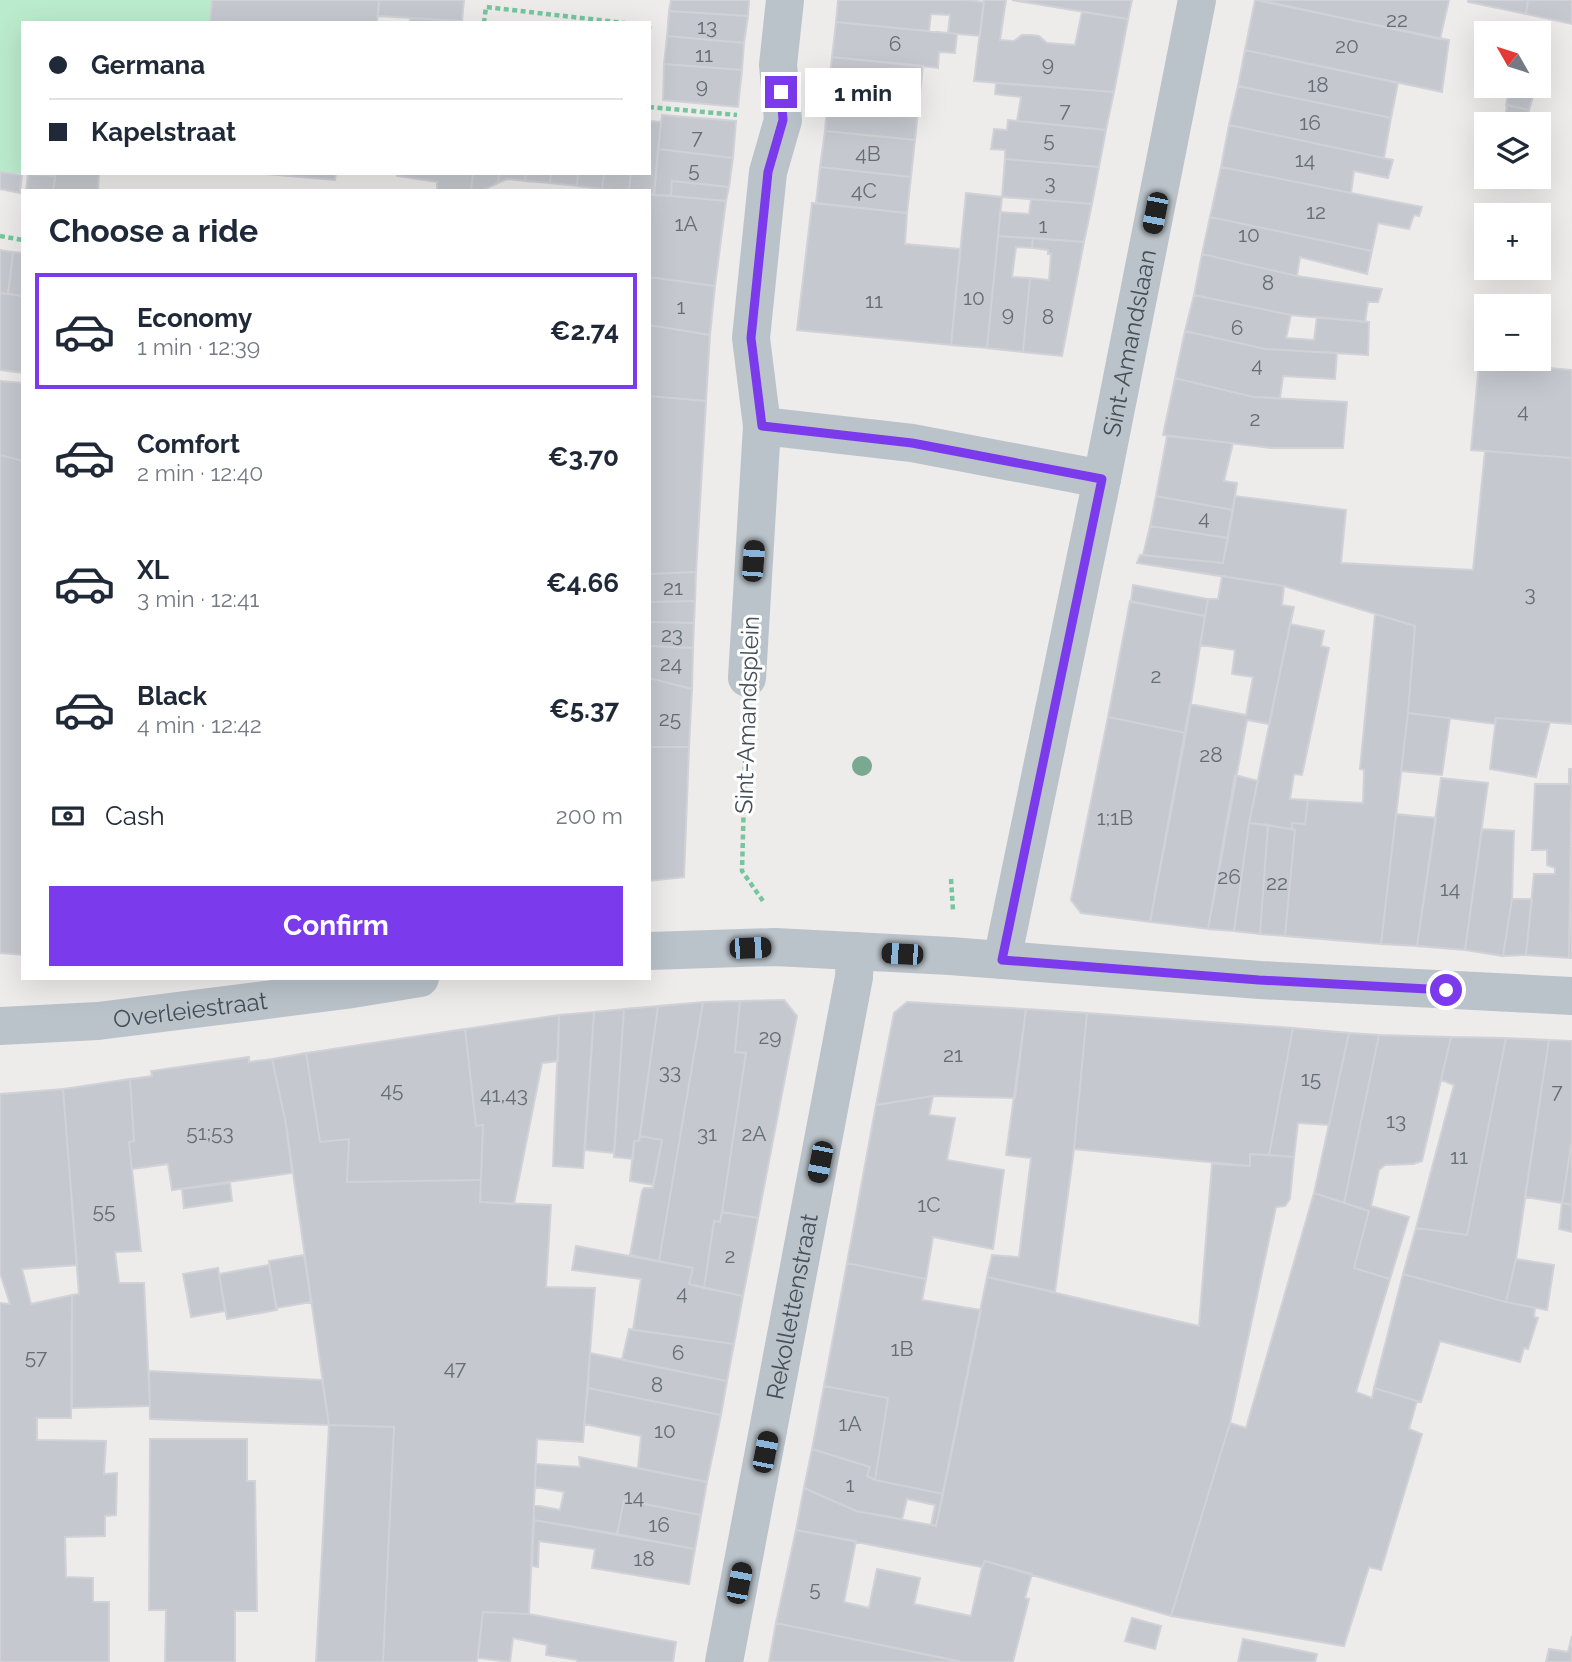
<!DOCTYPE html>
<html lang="en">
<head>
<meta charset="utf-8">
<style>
	:root { --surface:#fff; --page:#f2f2f3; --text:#1f2937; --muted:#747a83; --line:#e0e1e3; --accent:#7c3aed }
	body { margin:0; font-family:Raleway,sans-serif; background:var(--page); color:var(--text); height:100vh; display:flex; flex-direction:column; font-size:26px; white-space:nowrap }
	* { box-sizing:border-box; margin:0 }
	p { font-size:23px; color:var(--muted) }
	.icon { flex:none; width:38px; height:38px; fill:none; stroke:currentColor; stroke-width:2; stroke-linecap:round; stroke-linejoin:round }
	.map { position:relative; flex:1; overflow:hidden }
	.drawer { position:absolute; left:21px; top:189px; width:630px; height:791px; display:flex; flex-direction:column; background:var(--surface); border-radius:0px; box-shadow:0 7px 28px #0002 }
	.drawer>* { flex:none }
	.top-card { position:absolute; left:21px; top:21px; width:630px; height:154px; border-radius:0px; box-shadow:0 7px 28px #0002; display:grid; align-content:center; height:154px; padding:0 28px; background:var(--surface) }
	.needle { width:46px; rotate:309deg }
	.controls { position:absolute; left:1474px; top:21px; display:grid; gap:14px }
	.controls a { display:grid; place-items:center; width:77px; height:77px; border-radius:0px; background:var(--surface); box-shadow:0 7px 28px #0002; font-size:35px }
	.end { position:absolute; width:32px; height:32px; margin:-16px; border:9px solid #7c3aed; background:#fff; box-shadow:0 0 0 4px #fff }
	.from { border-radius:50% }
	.bubble { position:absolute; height:49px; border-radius:0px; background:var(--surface); box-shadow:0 7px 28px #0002; font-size:23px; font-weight:700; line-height:49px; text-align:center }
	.car { position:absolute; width:21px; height:42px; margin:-21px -10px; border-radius:9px; box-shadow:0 0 5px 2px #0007; background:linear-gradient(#222 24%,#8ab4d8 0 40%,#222 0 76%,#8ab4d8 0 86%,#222 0) }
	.top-card b { display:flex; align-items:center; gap:24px; height:66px; font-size:26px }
	.top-card b+b { border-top:2px solid var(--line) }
	.top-card i { width:18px; height:18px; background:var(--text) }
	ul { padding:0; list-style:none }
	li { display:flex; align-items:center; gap:21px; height:116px; margin:0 14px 10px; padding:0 14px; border:4px solid transparent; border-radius:0px }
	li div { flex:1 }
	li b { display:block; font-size:26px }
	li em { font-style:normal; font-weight:700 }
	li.active { border-color:var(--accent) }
	li>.icon { width:63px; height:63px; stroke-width:1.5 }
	h2 { padding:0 28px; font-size:32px; line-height:84px }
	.pay { display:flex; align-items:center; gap:18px; height:77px; padding:0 28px; font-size:26px }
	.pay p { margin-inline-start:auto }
	.button { display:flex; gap:14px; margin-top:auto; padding:14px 28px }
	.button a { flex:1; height:80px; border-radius:0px; background:var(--accent); color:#fff; font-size:28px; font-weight:700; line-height:80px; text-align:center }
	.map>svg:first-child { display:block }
</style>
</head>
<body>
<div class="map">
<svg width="1572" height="1662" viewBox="0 0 1572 1662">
	<rect width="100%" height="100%" fill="#eeebeb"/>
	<path fill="#bbebcd" d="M0 0H212L210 23H23V173H56L55 176 0 172Z"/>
	<path fill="#c5c8ce" stroke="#d0d2d7" stroke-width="2" d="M212 0H379L377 23H210Z
		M379 0H464L462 21 378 16Z
		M671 0H749L748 16 669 11Z
		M838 0H967L984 2 980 36 948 33 950 15 931 14 929 31 836 22Z
		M984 0H1006L1000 40 1014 41 1022 35H1031L1039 36 1047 43 1075 45 1082 12 1128 19 1114 92 974 81Z
		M1012 0H1132L1128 19Z
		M1255 0 1449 40 1442 92 1245 50Z
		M1259 0H1449L1440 39Z
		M1468 0H1528L1526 14 1468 2Z
		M1528 0H1572V24L1526 14Z
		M669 11 748 16 744 43 667 36Z
		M410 18 462 21V23H410Z
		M836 22 957 34 955 53 939 52 938 68 832 57Z
		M667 36 744 43 742 70 664 64Z
		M1245 50 1398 83 1391 118 1238 86Z
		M832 57 923 66 919 103 828 94Z
		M664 64 742 70 738 107 663 100Z
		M996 83 1114 92 1106 130 1017 121 1021 97 995 94Z
		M1238 86 1391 118 1384 158 1229 125Z
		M1510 86H1536L1529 110 1506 105Z
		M828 94 919 103 915 140 825 131Z
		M1507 105 1529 110 1527 124H1504Z
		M662 115 736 121 733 158 658 149Z
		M1008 120 1106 130 1099 167 1005 159V150L991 149 994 129 1007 130Z
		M649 121 661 122 654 195 649 194V191H629L631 173H649Z
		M1229 125 1393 160 1388 178 1354 171 1351 193 1221 167Z
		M825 131 915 140 911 177 820 167Z
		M1486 140V177H1520L1519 187 1479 178Z
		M658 149 733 158 729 187 672 181 671 196 654 195Z
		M1005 159 1099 167 1092 204 1002 197Z
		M820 167 911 177 907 213 816 203Z
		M1221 167 1351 193 1422 207 1419 216 1414 215 1409 229 1378 223 1372 251 1210 217Z
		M0 172 22 175 20 193 0 189Z
		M56 173H99L98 191H53Z
		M253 173H336L335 180Z
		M397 173H473L471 191H437V182L397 176Z
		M473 173H499L498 183 481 191H471Z
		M499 173H526L525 181 507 179 498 183Z
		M526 173H551L550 183 525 181Z
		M551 173H578L577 186 550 183Z
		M578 173H604L602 189 577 186Z
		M604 173H631L629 191 602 189Z
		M28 174 55 176 53 191H26Z
		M672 181 729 187 726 201 671 196Z
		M966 193 1002 197 987 348 951 345Z
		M649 194 726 201 715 286 649 277Z
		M1031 199 1092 204 1084 242 998 236 1000 212 1029 214Z
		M812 203 907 213 905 244 960 249 951 345 797 330Z
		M1210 217 1372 251 1367 274 1300 257 1297 276 1202 254Z
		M998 236 1033 238 1032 248 1016 247 1012 277 1030 278 1023 352 987 348Z
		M1033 238 1084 242 1062 356 1023 352 1030 278 1049 280 1051 254H1048V250L1032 248Z
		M0 250 13 252 8 294 0 293Z
		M13 252 23 253V296L8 294Z
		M1202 254 1297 276 1382 289 1378 302H1368L1365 322 1291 315 1194 295Z
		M649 277 715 286 710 335 649 325Z
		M0 293 23 296V373L0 370Z
		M1194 295 1291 315 1286 338 1314 340 1317 317 1369 322 1368 355 1265 349 1185 331Z
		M649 325 710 335 706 401 649 396Z
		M1185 331 1265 349 1337 353 1335 379 1283 376 1280 398 1253 397 1175 378Z
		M1479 362 1572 370V458L1471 450Z
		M1175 378 1253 397 1347 402 1343 448H1271L1163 435Z
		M0 381 23 383V461L0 455Z
		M649 396 706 401 696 572 649 574Z
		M1167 436 1233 443 1224 481 1237 483 1233 510 1156 496Z
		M1485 451 1572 458V724L1496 718 1495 724 1408 713 1415 626 1284 586 1137 563 1140 555 1223 563 1235 496 1346 510 1341 563 1473 570Z
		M0 455 23 461V955L0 953Z
		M1156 496 1233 510 1228 538 1150 526Z
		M1150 526 1228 538 1223 563 1143 555Z
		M696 572 695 601 649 602V574Z
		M1222 576 1284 586 1282 605 1294 607 1269 724 1247 720 1208 929 1150 922 1190 704 1246 715 1253 677 1232 674 1235 650 1200 645 1208 599H1218Z
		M1133 585 1208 599 1205 616 1131 602Z
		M695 601 694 623 649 622V602Z
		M1130 601 1205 616 1186 733 1108 717Z
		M1375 614 1415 626 1408 713 1381 944 1285 936 1295 830 1292 829V823L1305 824 1308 800 1363 803 1364 770 1360 769Z
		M649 622 694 623 693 648 649 646Z
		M1290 624 1324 631 1321 646 1329 648 1302 775 1294 774 1290 799 1308 800 1305 824 1292 823V829L1249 823Z
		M649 646 693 648 692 689 649 678Z
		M649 678 692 689 689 747H649Z
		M1408 713 1450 718 1442 775 1401 771Z
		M1108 717 1186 733 1150 922 1081 913 1071 900Z
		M1496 718 1550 722 1536 777 1490 769Z
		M649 747H689L684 877 649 881Z
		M1569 769H1572L1569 958 1526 955 1534 874H1555V868L1547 865V850H1532L1535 784H1569Z
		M1235 775 1258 781 1249 823 1234 931 1208 929Z
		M1441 778 1488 783 1465 950 1417 946Z
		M1396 814 1436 818 1417 946 1381 944Z
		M1249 823 1268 825 1260 934 1234 931Z
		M1268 825 1295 830 1285 936 1260 934Z
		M1482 829 1514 831 1512 899 1503 956 1465 950Z
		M1571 847 1572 958H1569Z
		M1512 899H1532L1526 955 1503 956Z
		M784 1000 797 1016 758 1218 722 1212 746 1053 735 1052 740 1001Z
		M740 1001 735 1052 746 1053 722 1212 720 1222 714 1221 704 1288 689 1284 693 1268 659 1261 703 1002Z
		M703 1002 659 1261 630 1255 642 1191 644 1188H653L662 1140 640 1136 658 1006Z
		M907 1002 1026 1009 1015 1098 933 1096 876 1105 894 1013Z
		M658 1006 639 1141H634L633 1159 614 1157 624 1009Z
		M624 1009 614 1153 585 1150 594 1012Z
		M1026 1009 1087 1013 1074 1149 1055 1292 987 1277 992 1255 1019 1257 1031 1158 1006 1155Z
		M594 1012 583 1168 553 1166 559 1015Z
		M1087 1013 1293 1028 1269 1155 1250 1154V1166L1074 1149Z
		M559 1015 558 1061 542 1063 514 1204 480 1202 483 1125 476 1126 465 1029Z
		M1293 1028 1349 1033 1329 1125 1298 1123 1294 1157 1269 1155Z
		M465 1029 476 1126 483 1125 481 1180 347 1182 349 1139 320 1142 306 1053Z
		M1349 1033 1379 1035 1344 1203 1314 1193Z
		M1379 1035 1451 1037 1422 1161 1413 1164 1385 1165 1379 1170 1371 1206 1409 1217 1390 1279 1354 1268 1369 1211 1344 1203Z
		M1451 1037 1506 1038 1467 1235 1416 1228 1454 1085 1441 1080Z
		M1506 1038 1549 1040 1516 1259 1506 1302 1403 1274 1416 1228 1467 1235Z
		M1549 1040 1572 1041V1140L1562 1203 1525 1197Z
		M306 1053 320 1142 349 1139 347 1182 481 1180 480 1202 551 1205 546 1287 595 1288 583 1442 537 1439 529 1614 483 1612 477 1662H383L394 1427 329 1425 286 1124 272 1059Z
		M249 1057V1062L272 1059 286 1124 292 1173 172 1190 168 1164 132 1169 129 1142 134 1141 130 1079 152 1076 151 1071Z
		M130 1079 134 1141 129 1142 141 1251 115 1252 119 1283H144L150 1406 72 1408V1295L79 1294 63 1089Z
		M63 1089 77 1265 22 1269 31 1304 72 1295 71 1418H37V1440L106 1441 104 1474 117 1473 116 1515 105 1516V1536L65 1537 66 1577 93 1578V1602H109V1662H0V1303L10 1304 0 1273V1094Z
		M933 1096 929 1115 955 1118 947 1160 1004 1170 993 1249 933 1237 926 1279 847 1263 876 1105Z
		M640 1136 662 1140 653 1185 630 1181 634 1141H639Z
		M1572 1140V1205L1562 1203Z
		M1250 1154 1294 1157 1290 1199 1285 1206 1276 1207 1230 1423 1171 1616 985 1561 982 1567 796 1530 804 1488 856 1511 936 1526 987 1277 1199 1326 1212 1164 1250 1166Z
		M230 1183 232 1201 184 1208 182 1189Z
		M1314 1193 1369 1211 1354 1268 1390 1279 1356 1392 1372 1398 1374 1388 1417 1401 1409 1429 1422 1434 1381 1570 1369 1567 1344 1646 1171 1616 1230 1423 1246 1428Z
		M1562 1203 1572 1205V1232L1559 1229Z
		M722 1212 758 1218 743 1296 704 1288 714 1221 720 1222Z
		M576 1246 693 1268 689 1284 743 1296 734 1344 633 1330 641 1279 572 1270Z
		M304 1255 311 1302 276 1308 269 1261Z
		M1516 1259 1554 1265 1547 1310 1506 1302Z
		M847 1263 926 1279 922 1300 981 1310 943 1494 875 1480 888 1398 824 1386Z
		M269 1265 277 1310 227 1319 219 1274Z
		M218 1268 225 1311 191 1317 183 1274Z
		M1403 1274 1506 1302 1535 1308 1534 1317 1538 1318 1528 1349 1524 1348 1520 1362 1440 1341 1421 1402 1374 1388Z
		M629 1329 734 1344 727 1381 622 1360Z
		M590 1353 727 1381 721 1415 588 1388Z
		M149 1371 322 1380 329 1425 150 1419Z
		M824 1386 888 1398 875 1480 867 1476 870 1467 812 1449Z
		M588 1388 721 1415 707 1482 638 1468 641 1436 584 1424Z
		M329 1425 394 1427 383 1662H316Z
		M150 1439H247V1481H255L257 1611H235V1662H165L166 1610H149Z
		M812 1449 870 1467 867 1476 875 1480 943 1494 936 1526 931 1525 935 1505 907 1499 902 1519 856 1511 804 1488Z
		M579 1457 707 1482 701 1515 624 1500 617 1534 534 1520V1505L560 1510 564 1492 535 1487 536 1464 580 1467Z
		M624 1500 701 1515 695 1549 617 1534Z
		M534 1520 695 1549 689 1584 592 1568 595 1549 539 1541 538 1567 532 1566Z
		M796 1530 856 1541 844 1602 869 1608 877 1569 920 1578 914 1604 971 1616 982 1567 985 1561 1032 1574 1025 1598 1029 1599 1013 1662H963L776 1623Z
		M483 1612 529 1614 676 1642 673 1662H577V1660L546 1655 547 1645 513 1638 510 1662 478 1658Z
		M1132 1618 1161 1626 1155 1649 1125 1641Z
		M776 1623 961 1662H769Z
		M1572 1636V1662H1546L1549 1649 1568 1652Z
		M1243 1639 1317 1654 1315 1662H1238Z"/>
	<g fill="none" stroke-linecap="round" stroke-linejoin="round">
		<path stroke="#75c69e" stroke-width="4.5" stroke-dasharray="5 3.5" stroke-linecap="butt" d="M484 23 486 7 625 23
			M649 26V29
			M649 107 737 115
			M0 236 23 240
			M746 724 742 871 763 901
			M951 879 953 910"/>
		<g stroke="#bac3ca" stroke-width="38">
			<path d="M762 426 751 338 768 172 783 120 778 65 785 0"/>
			<path d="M747 678 762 426 912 443 1102 479"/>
			<path d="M649 951 775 947 950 956 1260 980 1572 996"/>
			<path id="s1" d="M1002 960 1102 479 1197 0"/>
			<path id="s2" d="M0 1026 98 1021 346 990 420 978"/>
			<path id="s3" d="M724 1662 854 977 855 951"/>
		</g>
	</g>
	<circle fill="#7aa991" cx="862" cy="766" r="10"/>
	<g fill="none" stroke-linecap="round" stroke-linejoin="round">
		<path stroke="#7c3aed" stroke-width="9" d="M781 92 783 120 768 172 751 338 762 426 912 443 1102 479 1002 960 1259 980 1446 990"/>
	</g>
	<g text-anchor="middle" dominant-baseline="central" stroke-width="6" stroke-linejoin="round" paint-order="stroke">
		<g font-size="21" fill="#656d76">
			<text x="1397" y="19">22</text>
			<text x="707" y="26">13</text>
			<text x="895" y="43">6</text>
			<text x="1347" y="45">20</text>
			<text x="704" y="54">11</text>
			<text x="1048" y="63">9</text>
			<text x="1318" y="84">18</text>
			<text x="702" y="85">9</text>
			<text x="1065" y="109">7</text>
			<text x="1310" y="122">16</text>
			<text x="697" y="136">7</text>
			<text x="1049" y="139">5</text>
			<text x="868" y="153">4B</text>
			<text x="1305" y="159">14</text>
			<text x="694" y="169">5</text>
			<text x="1050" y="182">3</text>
			<text x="864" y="190">4C</text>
			<text x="1316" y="211">12</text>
			<text x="686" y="223">1A</text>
			<text x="1043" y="225">1</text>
			<text x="1249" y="234">10</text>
			<text x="1268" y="282">8</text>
			<text x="974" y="297">10</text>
			<text x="874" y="300">11</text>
			<text x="681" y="306">1</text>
			<text x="1008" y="313">9</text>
			<text x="1048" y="316">8</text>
			<text x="1237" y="327">6</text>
			<text x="1257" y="364">4</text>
			<text x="1523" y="410">4</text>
			<text x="1255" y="418">2</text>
			<text x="1204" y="517">4</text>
			<text x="673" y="587">21</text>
			<text x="1530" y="593">3</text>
			<text x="672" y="634">23</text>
			<text x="671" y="663">24</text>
			<text x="1156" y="675">2</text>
			<text x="670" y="718">25</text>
			<text x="1211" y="754">28</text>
			<text x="1115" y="817">1;1B</text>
			<text x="1229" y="876">26</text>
			<text x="1277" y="882">22</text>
			<text x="1450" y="888">14</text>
			<text x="770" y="1036">29</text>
			<text x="953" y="1054">21</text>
			<text x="670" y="1071">33</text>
			<text x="1311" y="1078">15</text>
			<text x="392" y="1089">45</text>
			<text x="1557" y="1090">7</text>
			<text x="504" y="1094">41,43</text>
			<text x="1396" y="1120">13</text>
			<text x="210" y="1132">51;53</text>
			<text x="707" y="1133">31</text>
			<text x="754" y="1133">2A</text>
			<text x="1459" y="1156">11</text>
			<text x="929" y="1204">1C</text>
			<text x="104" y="1210">55</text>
			<text x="730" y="1255">2</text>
			<text x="682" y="1292">4</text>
			<text x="902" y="1348">1B</text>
			<text x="678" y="1352">6</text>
			<text x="36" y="1356">57</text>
			<text x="455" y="1367">47</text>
			<text x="657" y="1384">8</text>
			<text x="850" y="1423">1A</text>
			<text x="665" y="1430">10</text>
			<text x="850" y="1484">1</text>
			<text x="634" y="1496">14</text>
			<text x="659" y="1524">16</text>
			<text x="644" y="1558">18</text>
			<text x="815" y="1588">5</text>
		</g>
		<g font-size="24" fill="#454f58" stroke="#fff">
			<text stroke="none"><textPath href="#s1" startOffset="630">Sint-Amandslaan</textPath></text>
			<text transform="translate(747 715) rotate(-88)">Sint-Amandsplein</text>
			<text stroke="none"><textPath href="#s2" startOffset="191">Overleiestraat</textPath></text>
			<text stroke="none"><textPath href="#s3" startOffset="362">Rekollettenstraat</textPath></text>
		</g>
	</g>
</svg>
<div class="controls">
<a><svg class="needle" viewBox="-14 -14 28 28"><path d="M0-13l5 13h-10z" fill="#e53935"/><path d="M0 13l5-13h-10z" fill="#747a83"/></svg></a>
<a><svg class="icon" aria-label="layers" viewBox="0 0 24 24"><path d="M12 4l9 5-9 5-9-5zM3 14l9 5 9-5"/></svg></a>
<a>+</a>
<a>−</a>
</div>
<i class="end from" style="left:1446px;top:990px"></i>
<i class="end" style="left:781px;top:92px"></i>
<div class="bubble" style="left:805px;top:68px;width:116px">1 min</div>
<i class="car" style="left:1155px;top:213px;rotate:191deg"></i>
<i class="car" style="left:753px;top:561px;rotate:4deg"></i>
<i class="car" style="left:750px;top:948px;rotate:88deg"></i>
<i class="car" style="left:902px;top:954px;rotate:273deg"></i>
<i class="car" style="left:820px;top:1162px;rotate:191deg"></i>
<i class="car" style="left:765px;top:1452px;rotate:11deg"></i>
<i class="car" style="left:739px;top:1583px;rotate:11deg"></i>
<div class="top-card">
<b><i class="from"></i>Germana</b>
<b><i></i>Kapelstraat</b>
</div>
<section class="drawer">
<h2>Choose a ride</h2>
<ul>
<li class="active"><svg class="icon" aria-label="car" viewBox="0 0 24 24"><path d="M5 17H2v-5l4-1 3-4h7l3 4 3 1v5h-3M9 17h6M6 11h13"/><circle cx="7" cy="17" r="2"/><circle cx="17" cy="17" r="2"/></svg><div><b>Economy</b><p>1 min · 12:39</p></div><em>€2.74</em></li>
<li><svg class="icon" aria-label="car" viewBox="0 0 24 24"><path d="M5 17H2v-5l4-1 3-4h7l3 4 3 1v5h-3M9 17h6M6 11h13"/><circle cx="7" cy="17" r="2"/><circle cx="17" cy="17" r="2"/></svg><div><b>Comfort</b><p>2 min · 12:40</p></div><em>€3.70</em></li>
<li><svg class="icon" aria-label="car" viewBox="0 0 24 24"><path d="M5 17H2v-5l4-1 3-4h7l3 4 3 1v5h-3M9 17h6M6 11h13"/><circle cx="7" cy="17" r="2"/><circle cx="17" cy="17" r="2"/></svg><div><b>XL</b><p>3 min · 12:41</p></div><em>€4.66</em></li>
<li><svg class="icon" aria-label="car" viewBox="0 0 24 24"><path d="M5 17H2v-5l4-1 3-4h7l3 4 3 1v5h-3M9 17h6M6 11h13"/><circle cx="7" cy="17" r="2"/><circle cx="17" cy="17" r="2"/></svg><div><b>Black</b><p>4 min · 12:42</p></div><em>€5.37</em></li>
</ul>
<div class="pay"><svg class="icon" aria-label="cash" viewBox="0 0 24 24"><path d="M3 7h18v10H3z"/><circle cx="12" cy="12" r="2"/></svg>Cash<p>200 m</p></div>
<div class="button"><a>Confirm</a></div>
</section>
</div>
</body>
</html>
